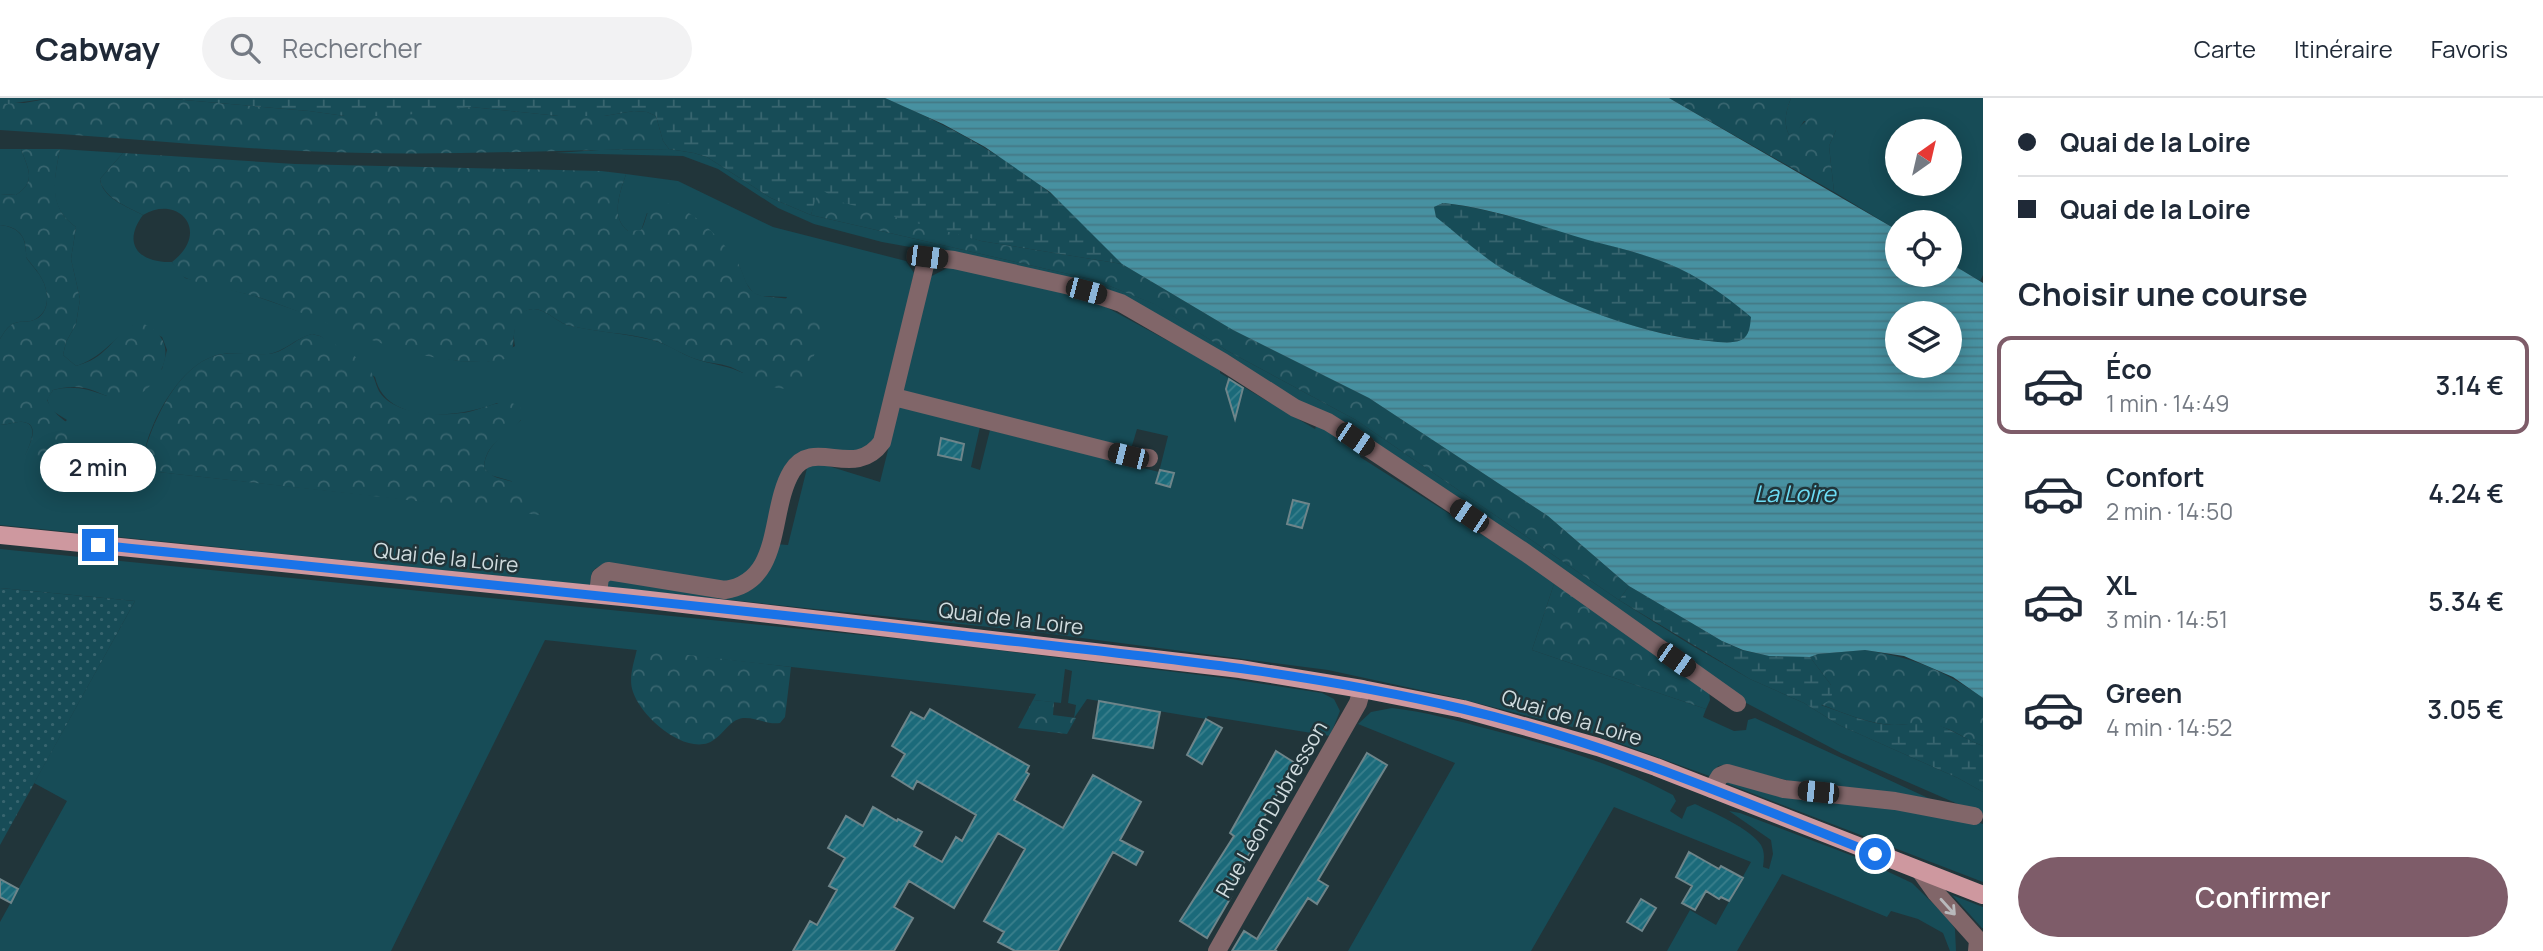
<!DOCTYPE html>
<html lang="fr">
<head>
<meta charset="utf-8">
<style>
	:root { --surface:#fff; --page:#f2f2f3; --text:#1f2937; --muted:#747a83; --line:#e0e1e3; --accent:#7e5c69 }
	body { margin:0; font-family:Manrope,sans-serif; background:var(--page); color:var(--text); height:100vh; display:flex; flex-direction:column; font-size:26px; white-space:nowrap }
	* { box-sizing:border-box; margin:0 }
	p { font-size:23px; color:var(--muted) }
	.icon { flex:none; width:38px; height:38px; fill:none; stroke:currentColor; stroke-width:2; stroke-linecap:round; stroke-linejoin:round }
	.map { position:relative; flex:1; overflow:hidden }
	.drawer { display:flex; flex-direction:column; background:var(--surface); width:560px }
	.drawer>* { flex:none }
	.guide { display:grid; align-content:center; height:154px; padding:0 35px; background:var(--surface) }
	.needle { width:46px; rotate:34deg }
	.tools { position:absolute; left:1885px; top:21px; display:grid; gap:14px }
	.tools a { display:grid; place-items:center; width:77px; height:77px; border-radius:50%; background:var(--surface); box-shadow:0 4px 18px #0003; font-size:35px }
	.end { position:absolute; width:32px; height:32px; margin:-16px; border:9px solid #1a73e8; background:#fff; box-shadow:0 0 0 4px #fff }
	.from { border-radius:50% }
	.bubble { position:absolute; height:49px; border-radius:24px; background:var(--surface); box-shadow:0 4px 18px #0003; font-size:23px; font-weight:600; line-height:49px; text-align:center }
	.car { position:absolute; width:21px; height:42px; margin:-21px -10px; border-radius:9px; box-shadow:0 0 5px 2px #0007; background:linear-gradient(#222 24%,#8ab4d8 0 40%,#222 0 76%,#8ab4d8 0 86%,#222 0) }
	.guide b { display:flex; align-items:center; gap:24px; height:66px; font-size:26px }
	.guide b+b { border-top:2px solid var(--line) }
	.guide i { width:18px; height:18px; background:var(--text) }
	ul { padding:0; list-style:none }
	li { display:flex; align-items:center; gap:21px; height:98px; margin:0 14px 10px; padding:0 21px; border:4px solid transparent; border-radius:14px }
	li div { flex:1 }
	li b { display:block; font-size:26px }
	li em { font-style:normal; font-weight:600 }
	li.selected { border-color:var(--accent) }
	li>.icon { width:63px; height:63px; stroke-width:1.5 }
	h2 { padding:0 35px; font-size:32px; line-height:84px }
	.primary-button { display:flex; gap:14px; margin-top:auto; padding:14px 35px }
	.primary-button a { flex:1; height:80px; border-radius:42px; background:var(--accent); color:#fff; font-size:28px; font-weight:600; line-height:80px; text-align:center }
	header { display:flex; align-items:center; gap:42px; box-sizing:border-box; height:98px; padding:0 35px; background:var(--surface); border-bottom:2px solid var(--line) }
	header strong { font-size:33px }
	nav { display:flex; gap:38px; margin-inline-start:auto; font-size:24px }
	.search { width:490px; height:63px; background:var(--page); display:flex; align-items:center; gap:18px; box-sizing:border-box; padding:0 24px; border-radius:38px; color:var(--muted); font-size:26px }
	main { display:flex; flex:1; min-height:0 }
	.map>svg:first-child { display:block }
</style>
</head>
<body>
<header>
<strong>Cabway</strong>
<div class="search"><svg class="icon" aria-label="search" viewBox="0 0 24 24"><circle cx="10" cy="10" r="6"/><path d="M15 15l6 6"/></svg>Rechercher</div>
<nav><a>Carte</a><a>Itinéraire</a><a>Favoris</a></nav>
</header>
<main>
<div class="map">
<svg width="1983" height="853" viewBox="0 0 1983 853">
	<defs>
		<pattern id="forest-crowns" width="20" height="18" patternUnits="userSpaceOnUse" patternTransform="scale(1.75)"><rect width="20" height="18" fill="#174c57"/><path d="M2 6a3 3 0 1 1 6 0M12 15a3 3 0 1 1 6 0" fill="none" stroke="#38656f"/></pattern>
		<pattern id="wetland-marsh" width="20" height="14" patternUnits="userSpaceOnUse" patternTransform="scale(1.75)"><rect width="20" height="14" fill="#174c57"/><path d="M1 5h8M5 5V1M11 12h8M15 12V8" fill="none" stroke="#38656f"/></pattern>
		<pattern id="park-dots" width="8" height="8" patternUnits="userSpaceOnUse" patternTransform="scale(1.75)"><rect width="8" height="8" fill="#174c57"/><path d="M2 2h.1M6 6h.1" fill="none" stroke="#38656f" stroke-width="1.8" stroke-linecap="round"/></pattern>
		<pattern id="water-rules" width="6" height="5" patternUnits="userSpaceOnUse" patternTransform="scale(1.75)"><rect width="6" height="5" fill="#4791a1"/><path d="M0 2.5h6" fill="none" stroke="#447985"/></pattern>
		<pattern id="building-hatch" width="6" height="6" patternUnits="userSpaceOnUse" patternTransform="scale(1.75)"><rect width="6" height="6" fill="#1b6a7a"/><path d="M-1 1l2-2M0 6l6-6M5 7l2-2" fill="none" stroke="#3b7f8c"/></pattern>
	</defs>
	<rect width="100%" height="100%" fill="#21353a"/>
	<path fill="#174c57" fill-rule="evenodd" d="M1791 0H1983V177L1980 183 1950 165V124H1897V132L1834 94 1829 48 1836 32 1804 23 1798 32 1789 37C1783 25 1786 13 1791 0ZM1897 33H1950V86H1897Z
		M0 51H21C28 71 37 83 16 97L0 96Z
		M60 51 123 55 100 81C102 100 128 109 143 117 121 147 140 165 172 164L185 180 255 198 421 256 459 263 488 264 515 248C512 235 515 210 534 211 545 211 556 223 567 227 595 234 625 235 652 242 670 246 684 259 702 263 716 267 729 268 743 275L787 199 761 198 753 195 746 185 739 167 647 115 641 133H628C610 119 620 95 626 76L678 83 773 129 906 163 914 175 878 337 864 354 809 356 758 467 739 483 695 484 634 468 613 466 596 470 592 474 591 486 588 487 0 427V327C7 327 17 323 23 324 41 326 28 350 25 358L67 322 51 312 47 301 53 292C73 287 88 291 107 298L162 271 167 252 162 239 134 227C113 241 100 261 76 268L63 257 66 244 76 226 80 201 71 161 76 129C47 109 54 82 60 51ZM312 236 320 238 375 279C386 329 462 319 497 305L521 322C505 336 485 347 484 370L490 377 511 383 540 416 140 372C144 358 146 343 152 330 163 303 185 268 214 258 232 252 251 259 269 256 285 253 296 240 312 236Z
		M669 51 694 55 707 59 771 100 811 117 1095 182 1155 206 1226 252 1356 322 1619 502 1691 547 1750 581 1804 605 1839 627 1958 680 1983 694V717L1841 655 1733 598 1291 301 1135 208 943 155 882 144 814 126 778 110 718 71 683 58 555 55 599 52Z
		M0 127C20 129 27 140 26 159 31 167 38 173 42 181 50 196 50 217 31 223 26 224 20 223 15 225 7 228 4 235 0 241Z
		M951 168 1093 202 1220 271V275L1315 331 1317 326 1361 353 1360 359 1555 483 1532 552 1706 611 1703 619 1734 633 1746 632 1748 622 1755 620 1941 706 1826 692 1725 667 1718 668 1712 679 1580 631 1457 600 1328 572 1036 534 605 489 607 483 618 480 732 496 775 446 788 447 809 362 880 384 899 308 980 329 971 369 980 372 990 332 1159 374 1168 338 1137 331 1131 351 899 296 928 180Z
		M0 451 931 544 1224 580 1322 595 1334 601 1340 613 1330 638 1208 618 1206 621 1087 601 1074 620 1076 607 1068 605 1072 573 1065 571 1061 605 1033 602 1036 596 545 542 391 853H0V824L67 703 34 685 135 503 0 490Z
		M1392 610C1426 614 1459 623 1492 632 1554 648 1616 666 1673 697L1676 703 1670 713 1682 721 1687 709 1695 706C1712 714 1751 731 1761 747 1765 754 1764 761 1763 769L1769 771 1773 756 1771 742 1729 713 1740 715 1861 761 1912 785 1948 820 1955 831 1956 853H1950L1943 835 1918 821 1891 813 1887 819 1782 776 1737 853H1667L1690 812 1716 827 1751 764 1614 709 1531 853H1348L1455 665 1358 626 1371 614Z
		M1725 681 1957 718 1983 726V784L1723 684Z
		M1952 797 1983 809V830H1982Z"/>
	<path fill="url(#forest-crowns)" d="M52 0H161L309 13 345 18 471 9 559 18H604L634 13 647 14 656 18 663 43 669 51C546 52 424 59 302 53 201 48 101 38 0 32V4L24 5Z
		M1669 0H1791C1786 13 1783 25 1789 37 1807 27 1813 4 1837 23L1836 32 1829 48 1834 94Z
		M21 51H60C54 81 48 110 76 129L71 161 80 201 76 226 66 244 63 257 76 268C86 265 96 261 104 253 115 244 127 223 143 226 148 227 153 231 157 235 177 254 158 286 137 298 120 308 102 294 85 290 74 288 64 289 53 292L47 302C60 331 87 321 82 366L24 359C28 350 42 326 23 324 17 323 7 327 0 327V241C4 235 7 228 15 225 20 223 26 224 31 223 50 218 50 196 42 181 38 173 31 166 26 159 27 139 20 129 0 127V96L16 97C37 83 28 71 21 51Z
		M123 55 295 66 601 73 626 76C620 95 610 119 628 133L641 132C646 125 645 115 652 109 676 90 729 148 739 167 745 178 746 193 759 197 779 203 832 195 827 231L804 278 794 290C770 294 756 280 735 271 724 265 711 266 699 262 684 258 671 248 656 243 627 234 596 235 567 227 556 223 545 211 534 211 528 211 524 213 521 218 504 241 528 263 486 264 407 266 331 223 258 199 235 192 208 190 186 180 179 177 176 170 172 164 212 133 178 96 143 117 128 109 103 100 100 81Z
		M818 89 981 143 1122 166 1233 232 1369 300 1548 418 1629 488 1619 502 1356 322 1226 252 1154 206 1095 182 811 117Z
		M312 236 320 238C335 247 353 255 366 267 373 274 374 281 378 291 383 303 400 311 413 313 428 317 446 317 461 315 481 314 512 291 525 316 512 338 485 341 484 370 492 380 499 380 510 383 528 388 534 401 540 417L140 372C148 333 173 272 214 258 233 252 254 259 274 255 288 251 298 239 312 236Z
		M1555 483 1709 594 1710 602 1706 611 1532 552Z
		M637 551 791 569 785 619 780 625C768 627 756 619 743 620 728 622 722 640 708 645 681 654 641 618 633 594 628 580 634 565 637 551Z
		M1865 552C1914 560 1942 571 1983 600V648C1971 644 1960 636 1948 631 1930 624 1912 627 1894 627 1868 626 1844 615 1820 606L1831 587 1810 559 1818 556Z
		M1033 602 1054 604 1053 617 1076 620 1067 636 1018 630Z"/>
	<path fill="url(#wetland-marsh)" d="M0 0H52L7 6 0 4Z
		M161 0H885C943 25 999 54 1049 94 1075 115 1098 142 1122 166L981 143 841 104 819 90 811 117 771 100 707 59 694 55 669 51 663 43 656 18 647 14 634 13 604 18H559L471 9 397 18H345L309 13Z
		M1443 105C1495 111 1544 129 1594 143 1626 152 1661 160 1690 176 1713 188 1732 203 1752 219 1750 227 1750 238 1741 242 1731 246 1719 244 1709 243 1640 236 1568 208 1508 174 1482 160 1459 137 1436 119L1434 109Z
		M1629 488 1722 543 1742 552 1769 558 1810 559 1831 587 1832 597 1828 603 1821 607C1845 615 1869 627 1895 627 1908 627 1920 623 1933 626 1951 630 1966 642 1983 648V694L1958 680 1839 627 1804 605 1750 581 1619 502Z"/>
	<path fill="url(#park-dots)" d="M0 490 135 503 0 747Z"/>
	<path fill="url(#water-rules)" fill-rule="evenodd" d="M885 0H1669L1897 132V177H1950V165L1983 185V600L1953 579 1904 558 1865 552 1818 556 1810 559 1769 558 1743 552 1722 543 1629 488 1548 418 1369 300 1233 232 1122 166 1050 94 985 49 943 26ZM1443 105C1493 110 1541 128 1588 142 1622 151 1659 159 1690 176 1712 188 1732 203 1751 219 1750 227 1750 238 1741 242 1732 246 1719 244 1709 243 1640 236 1569 208 1508 174 1483 160 1459 137 1436 119L1434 109ZM1897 215H1950V268H1897Z"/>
	<path fill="url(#building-hatch)" stroke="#6e858a" stroke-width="2" d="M1229 281 1243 290 1235 321 1226 291Z
		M941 340 964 346 961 362 938 357Z
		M1160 372 1174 375 1170 389 1156 385Z
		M1293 402 1309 406 1302 430 1287 426Z
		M1099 603 1160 614 1153 650 1093 640Z
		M930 611 1029 668 1026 674 1029 676 1014 702 1063 730 1093 677 1141 704 1120 742 1143 754 1136 767 1113 754 1058 853H1015L998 844 1004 834 984 823 1025 751 998 735 954 810 909 783 894 809 913 820 894 853H793L810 823 817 827 837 792 829 788 845 760 828 750 846 718 863 728 873 709 897 723 898 721 922 734 914 748 942 764 956 739 962 743 976 717 917 683 913 691 892 678 905 656 892 648 911 614 924 621Z
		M1206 621 1222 630 1202 666 1187 657Z
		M1276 653 1295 665 1255 735 1260 738 1226 795 1231 799 1207 840 1180 823 1234 738 1230 735Z
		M1367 655 1387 667 1318 782 1328 788 1317 806 1308 800 1275 852 1277 853H1232L1244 833 1257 841Z
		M1689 754 1719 771 1721 768 1743 780 1729 803 1721 799 1719 801 1706 793 1695 812 1682 805 1692 788 1676 779Z
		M0 781 18 791 11 805 0 799Z
		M1641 801 1656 810 1642 833 1627 824Z"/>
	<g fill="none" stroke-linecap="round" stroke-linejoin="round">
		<path stroke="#816669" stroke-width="18" d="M894 299 1128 358 1149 360
			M598 496 600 479 608 473 725 492C784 483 768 412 792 373 814 338 854 383 882 344L927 159 954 162 1070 188 1121 205 1223 264 1295 310 1328 324 1355 341 1526 455 1737 605
			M1712 691 1720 678 1727 675 1784 691 1895 703 1974 718
			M1921 774 1936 795 1978 842 1977 853
			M1217 853 1358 605 1362 591"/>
		<path stroke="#ce989f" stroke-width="18" d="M0 437 632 500 1240 571 1362 591 1463 611 1598 649 1656 669 1983 797"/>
	</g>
	<defs><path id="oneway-shaft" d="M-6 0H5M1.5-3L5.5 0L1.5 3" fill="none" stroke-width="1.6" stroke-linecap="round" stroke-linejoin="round" transform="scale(1.75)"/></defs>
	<use stroke="#b8b9bc" href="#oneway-shaft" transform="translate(1948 809) rotate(48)"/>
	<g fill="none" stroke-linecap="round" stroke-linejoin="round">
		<path stroke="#1a73e8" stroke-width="9" d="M98 447C382 476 666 503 949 536 1121 556 1294 571 1463 611 1605 644 1739 702 1875 756"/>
	</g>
	<g text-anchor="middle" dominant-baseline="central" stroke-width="5" stroke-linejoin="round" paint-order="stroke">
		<g font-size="21" fill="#d0dcdf" stroke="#21353a">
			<text transform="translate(446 459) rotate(6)">Quai de la Loire</text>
			<text transform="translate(1011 520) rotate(7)">Quai de la Loire</text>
			<text transform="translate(1572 619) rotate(17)">Quai de la Loire</text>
			<text transform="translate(1271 711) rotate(-60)">Rue Léon Dubresson</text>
		</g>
		<g font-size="23" font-style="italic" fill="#6dddf5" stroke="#21353a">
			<text x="1795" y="395">La Loire</text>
		</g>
	</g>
</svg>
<div class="tools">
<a><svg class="needle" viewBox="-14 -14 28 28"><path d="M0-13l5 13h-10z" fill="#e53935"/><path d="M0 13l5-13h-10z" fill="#747a83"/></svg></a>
<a><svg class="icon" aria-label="locate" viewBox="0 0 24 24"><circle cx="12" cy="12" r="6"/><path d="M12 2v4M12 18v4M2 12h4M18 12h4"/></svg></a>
<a><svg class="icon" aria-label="layers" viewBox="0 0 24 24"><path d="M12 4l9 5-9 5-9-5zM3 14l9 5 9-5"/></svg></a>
</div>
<i class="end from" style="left:1875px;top:756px"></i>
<i class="end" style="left:98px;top:447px"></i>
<div class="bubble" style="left:40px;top:345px;width:116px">2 min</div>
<i class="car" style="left:927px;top:159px;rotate:97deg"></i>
<i class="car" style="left:1086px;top:193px;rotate:105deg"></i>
<i class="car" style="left:1355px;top:341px;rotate:124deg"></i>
<i class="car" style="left:1128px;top:358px;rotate:284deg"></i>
<i class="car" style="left:1469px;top:418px;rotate:304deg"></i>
<i class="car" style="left:1676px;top:562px;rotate:125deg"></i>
<i class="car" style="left:1818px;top:694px;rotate:276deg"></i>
</div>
<section class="drawer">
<div class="guide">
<b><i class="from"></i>Quai de la Loire</b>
<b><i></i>Quai de la Loire</b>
</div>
<h2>Choisir une course</h2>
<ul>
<li class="selected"><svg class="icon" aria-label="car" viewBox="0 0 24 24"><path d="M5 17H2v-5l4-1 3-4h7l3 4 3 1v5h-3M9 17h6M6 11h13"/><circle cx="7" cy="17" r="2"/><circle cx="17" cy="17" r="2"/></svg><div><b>Éco</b><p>1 min · 14:49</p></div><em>3.14 €</em></li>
<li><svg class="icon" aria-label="car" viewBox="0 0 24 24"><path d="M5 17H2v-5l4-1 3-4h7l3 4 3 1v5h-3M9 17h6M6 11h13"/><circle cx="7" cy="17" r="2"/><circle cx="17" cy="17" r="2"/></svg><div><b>Confort</b><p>2 min · 14:50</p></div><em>4.24 €</em></li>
<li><svg class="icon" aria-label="car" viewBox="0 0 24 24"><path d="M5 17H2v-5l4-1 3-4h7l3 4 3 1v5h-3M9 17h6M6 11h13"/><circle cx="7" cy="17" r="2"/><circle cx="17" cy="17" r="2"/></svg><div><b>XL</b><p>3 min · 14:51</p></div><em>5.34 €</em></li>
<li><svg class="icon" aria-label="car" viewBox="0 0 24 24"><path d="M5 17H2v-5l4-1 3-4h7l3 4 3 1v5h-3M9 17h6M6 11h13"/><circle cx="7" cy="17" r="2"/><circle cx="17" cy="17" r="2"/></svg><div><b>Green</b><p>4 min · 14:52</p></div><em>3.05 €</em></li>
</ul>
<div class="primary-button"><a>Confirmer</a></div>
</section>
</main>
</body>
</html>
